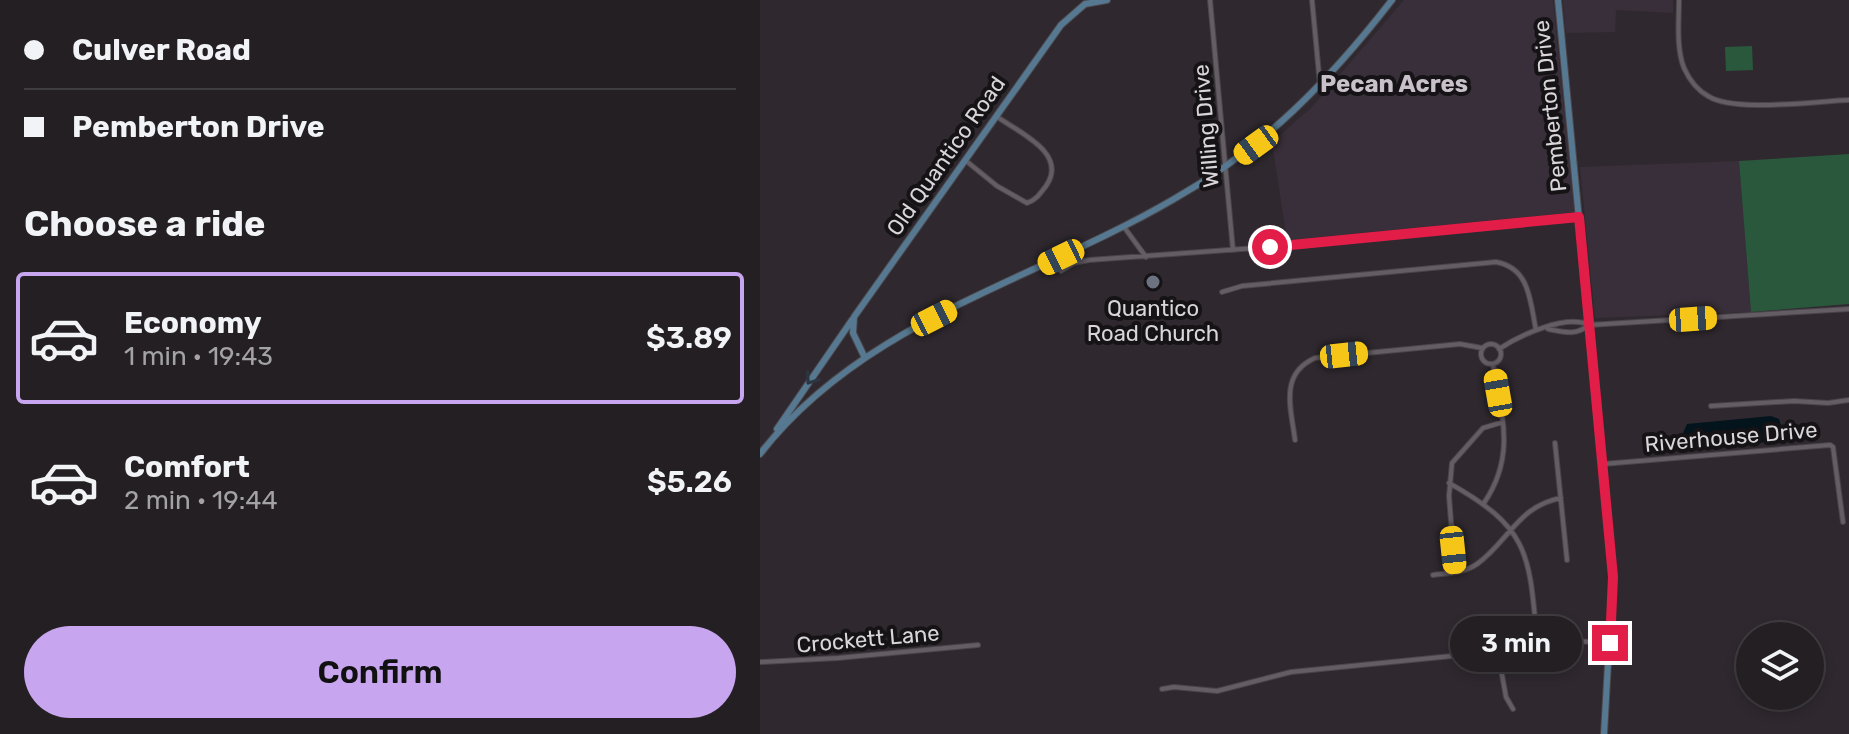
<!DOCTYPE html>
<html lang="en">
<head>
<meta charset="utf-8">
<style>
	:root { --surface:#231f23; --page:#2f2c30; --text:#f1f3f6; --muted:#a3a2a6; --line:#403d41; --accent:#c8a5ef }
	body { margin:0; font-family:Rubik,sans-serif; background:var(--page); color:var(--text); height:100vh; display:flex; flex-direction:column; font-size:30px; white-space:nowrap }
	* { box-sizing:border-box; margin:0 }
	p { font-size:26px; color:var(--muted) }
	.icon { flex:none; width:44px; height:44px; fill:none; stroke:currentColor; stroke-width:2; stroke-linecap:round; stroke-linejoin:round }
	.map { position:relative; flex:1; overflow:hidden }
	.details { display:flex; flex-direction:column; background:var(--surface); width:760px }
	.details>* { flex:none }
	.hud { display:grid; align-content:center; height:176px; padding:0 24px; background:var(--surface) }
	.tools { position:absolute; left:976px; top:622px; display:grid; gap:16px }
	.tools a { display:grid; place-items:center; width:88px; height:88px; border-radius:50%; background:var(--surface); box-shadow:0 4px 12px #0003,0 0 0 2px var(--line); font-size:40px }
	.end { position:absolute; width:36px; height:36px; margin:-18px; border:10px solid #e11d48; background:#fff; box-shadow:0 0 0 4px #fff }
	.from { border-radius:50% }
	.bubble { position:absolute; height:56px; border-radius:28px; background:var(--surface); box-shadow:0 4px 12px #0003,0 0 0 2px var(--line); font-size:26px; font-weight:600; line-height:56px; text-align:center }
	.car { position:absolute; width:24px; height:48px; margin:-24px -12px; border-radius:10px; box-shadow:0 0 6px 2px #0007; background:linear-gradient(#f5c518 24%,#345 0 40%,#f5c518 0 76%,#345 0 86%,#f5c518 0) }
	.hud b { display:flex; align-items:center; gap:28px; height:76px; font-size:30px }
	.hud b+b { border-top:2px solid var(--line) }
	.hud i { width:20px; height:20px; background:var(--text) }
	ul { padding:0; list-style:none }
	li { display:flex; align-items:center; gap:24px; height:132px; margin:0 16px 12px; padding:0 8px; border:4px solid transparent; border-radius:8px }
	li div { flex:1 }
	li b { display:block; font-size:30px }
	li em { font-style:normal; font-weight:600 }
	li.current { border-color:var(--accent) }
	li>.icon { width:72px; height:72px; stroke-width:1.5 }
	h2 { padding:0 24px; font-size:36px; line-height:96px }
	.cta { display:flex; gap:16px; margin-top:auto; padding:16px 24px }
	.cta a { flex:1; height:92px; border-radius:48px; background:var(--accent); color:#111; font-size:32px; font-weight:600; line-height:92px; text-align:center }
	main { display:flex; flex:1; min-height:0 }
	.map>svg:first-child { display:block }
</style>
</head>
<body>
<main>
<section class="details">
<div class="hud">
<b><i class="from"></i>Culver Road</b>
<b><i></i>Pemberton Drive</b>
</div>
<h2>Choose a ride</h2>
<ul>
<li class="current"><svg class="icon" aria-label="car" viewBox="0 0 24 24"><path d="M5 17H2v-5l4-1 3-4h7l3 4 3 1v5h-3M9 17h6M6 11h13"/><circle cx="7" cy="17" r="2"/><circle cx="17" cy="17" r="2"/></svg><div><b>Economy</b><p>1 min · 19:43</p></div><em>$3.89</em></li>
<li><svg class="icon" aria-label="car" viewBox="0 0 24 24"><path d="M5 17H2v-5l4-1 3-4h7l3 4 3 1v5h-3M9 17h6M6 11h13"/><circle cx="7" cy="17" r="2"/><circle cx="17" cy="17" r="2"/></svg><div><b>Comfort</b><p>2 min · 19:44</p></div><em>$5.26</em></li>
</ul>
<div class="cta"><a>Confirm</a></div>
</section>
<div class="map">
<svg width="1089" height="734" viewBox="0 0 1089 734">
	<rect width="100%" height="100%" fill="#2f292f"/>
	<path fill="#392f3a" d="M644 0H793L815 212 527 240 512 142 552 107Z
		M803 0H913V13L856 10 855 32 806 33Z
		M979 161 991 312 835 318 820 167Z"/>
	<path fill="#2a583d" d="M992 46 993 70 966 71 965 47Z
		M1089 154V304L991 312 979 161Z"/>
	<path fill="#03141c" d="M1011 416 1019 419 1022 429 1020 437 1014 441 936 450 928 446 921 449 925 443 923 433 927 424Z"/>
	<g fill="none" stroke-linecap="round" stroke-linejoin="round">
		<defs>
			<path id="street" d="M450 0 473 250
				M552 0 560 85
				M919 0C919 21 916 48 924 68 929 79 937 90 948 96 974 113 1056 101 1089 100
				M205 160 237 186 267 203C276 200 280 194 286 186 309 153 258 132 236 116
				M364 227 386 257
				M301 271 314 263 329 260 510 247 819 217
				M462 292 482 286 736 262C770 268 770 301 776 330
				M788 329C804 332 816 336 829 325
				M721 354a10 10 0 1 1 20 0a10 10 0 1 1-20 0Z
				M739 349C760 335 806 314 829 325L1089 309
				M951 406 1034 401 1068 403 1089 400
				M535 440C531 408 519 374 555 358L700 344 722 348
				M795 443 807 560
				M843 464 1070 445 1073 447 1083 522
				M689 483C769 528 769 552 777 639
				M724 503C756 456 742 416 733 365
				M695 572 689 496 692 463 723 428 743 422
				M673 575C688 573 704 573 717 564 748 542 758 506 801 498
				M737 647 746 697 753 709
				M0 662 78 658 218 645
				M402 689 414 687 457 691 531 672 702 655 777 639 850 643"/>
			<path id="secondary" d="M798 0 853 575 844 734
				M104 356 93 333 94 317 301 25 325 4 347 0
				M17 429 92 320
				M0 454C103 321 274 281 414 199 503 149 570 80 632 0"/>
		</defs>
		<use href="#street" stroke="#494549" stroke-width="6"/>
		<use href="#secondary" stroke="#494549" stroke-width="8"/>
		<use href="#street" stroke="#645d64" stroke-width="4"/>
		<use href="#secondary" stroke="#567890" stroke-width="6"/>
	</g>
	<defs><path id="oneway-chevron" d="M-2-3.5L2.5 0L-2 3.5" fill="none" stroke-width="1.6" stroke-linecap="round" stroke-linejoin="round" transform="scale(2)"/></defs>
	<use stroke="#2c3640" href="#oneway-chevron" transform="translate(51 379) rotate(125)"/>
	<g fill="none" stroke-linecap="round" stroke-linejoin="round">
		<path stroke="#e11d48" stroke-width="10" d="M510 247 819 217 853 577 850 643"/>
	</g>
	<circle fill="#6b7280" stroke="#151315" stroke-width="3" cx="393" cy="282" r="8"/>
	<g text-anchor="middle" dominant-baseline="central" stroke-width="8" stroke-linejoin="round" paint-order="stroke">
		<g font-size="22" fill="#d9d5d9" stroke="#151315">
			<text transform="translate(790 106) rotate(-96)">Pemberton Drive</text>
			<text transform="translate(446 126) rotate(-95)">Willing Drive</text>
			<text transform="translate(186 156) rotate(-55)">Old Quantico Road</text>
			<text transform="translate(971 437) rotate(-5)">Riverhouse Drive</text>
			<text transform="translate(108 639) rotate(-5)">Crockett Lane</text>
		</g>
		<g font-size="22" fill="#d9d5d9" stroke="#151315">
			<text x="393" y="308">Quantico<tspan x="393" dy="25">Road Church</tspan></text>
		</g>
		<g font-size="24" font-weight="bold" fill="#c9c1c9" stroke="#151315">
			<text x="634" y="84">Pecan Acres</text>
		</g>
	</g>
</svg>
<div class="tools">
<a><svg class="icon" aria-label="layers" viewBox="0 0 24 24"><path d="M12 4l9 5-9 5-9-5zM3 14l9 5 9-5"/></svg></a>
</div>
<i class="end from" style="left:510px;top:247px"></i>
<i class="end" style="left:850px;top:643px"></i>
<div class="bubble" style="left:690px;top:616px;width:132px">3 min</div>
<i class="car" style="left:496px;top:145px;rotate:234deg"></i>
<i class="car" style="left:301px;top:257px;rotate:244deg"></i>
<i class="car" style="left:174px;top:318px;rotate:63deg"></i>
<i class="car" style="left:933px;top:319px;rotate:86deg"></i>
<i class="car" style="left:584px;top:355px;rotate:84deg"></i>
<i class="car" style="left:738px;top:393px;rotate:350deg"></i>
<i class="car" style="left:693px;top:550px;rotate:174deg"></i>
</div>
</main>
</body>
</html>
